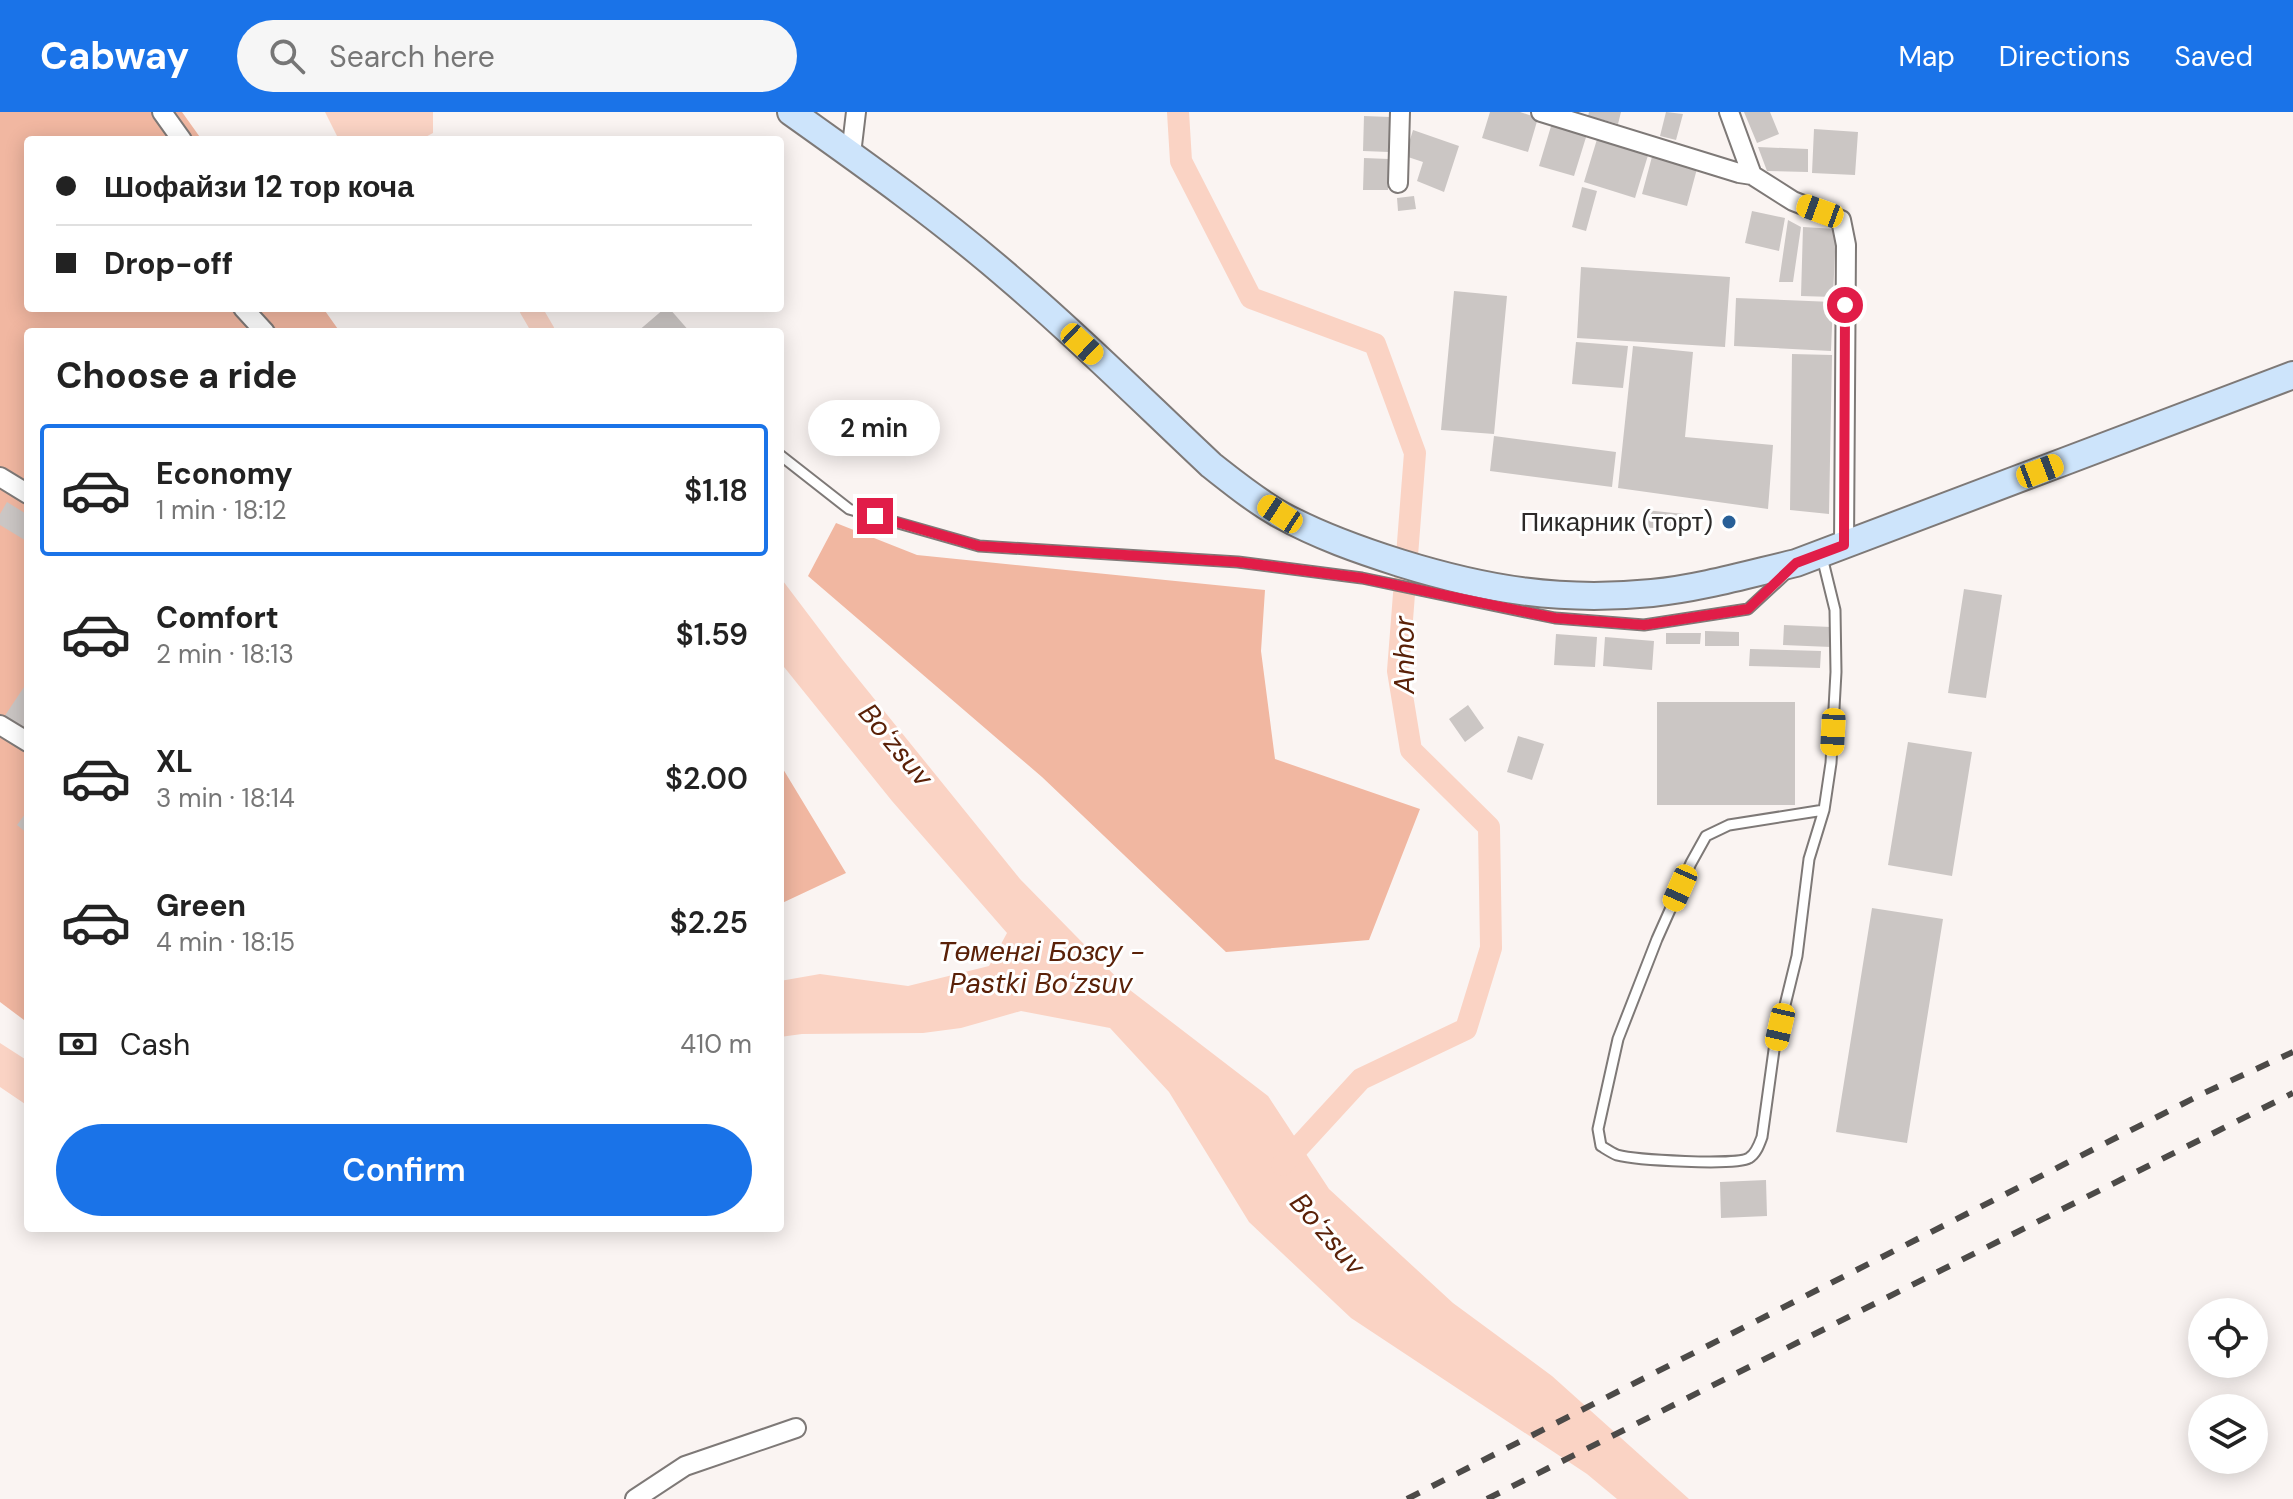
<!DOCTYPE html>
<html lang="en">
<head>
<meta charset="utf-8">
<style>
	:root { --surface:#fff; --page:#f6f6f6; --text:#222; --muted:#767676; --line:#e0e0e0; --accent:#1a73e8 }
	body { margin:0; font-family:"DM Sans",sans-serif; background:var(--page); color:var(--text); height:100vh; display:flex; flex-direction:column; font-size:30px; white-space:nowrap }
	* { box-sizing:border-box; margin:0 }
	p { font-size:26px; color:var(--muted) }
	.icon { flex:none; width:44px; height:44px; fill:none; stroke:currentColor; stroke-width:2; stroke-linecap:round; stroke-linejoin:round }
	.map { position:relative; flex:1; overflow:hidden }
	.panel { position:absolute; left:24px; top:216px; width:760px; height:904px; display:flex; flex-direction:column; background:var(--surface); border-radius:8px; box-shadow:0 4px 20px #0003 }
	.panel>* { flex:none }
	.hud { position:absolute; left:24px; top:24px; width:760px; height:176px; border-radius:8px; box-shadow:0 4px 20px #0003; display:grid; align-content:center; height:176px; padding:0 32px; background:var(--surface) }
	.fabs { position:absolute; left:2188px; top:1186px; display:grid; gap:16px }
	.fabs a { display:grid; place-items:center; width:80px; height:80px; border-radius:50%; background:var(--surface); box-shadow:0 4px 20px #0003; font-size:40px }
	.end { position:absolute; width:36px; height:36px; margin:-18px; border:10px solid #e11d48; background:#fff; box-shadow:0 0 0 4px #fff }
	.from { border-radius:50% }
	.bubble { position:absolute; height:56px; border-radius:28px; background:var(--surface); box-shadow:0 4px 20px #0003; font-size:26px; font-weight:600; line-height:56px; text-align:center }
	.car { position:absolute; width:24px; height:48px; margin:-24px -12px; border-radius:10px; box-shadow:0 0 6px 2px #0007; background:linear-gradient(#f5c518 24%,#345 0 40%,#f5c518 0 76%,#345 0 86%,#f5c518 0) }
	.hud b { display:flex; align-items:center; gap:28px; height:76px; font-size:30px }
	.hud b+b { border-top:2px solid var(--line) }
	.hud i { width:20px; height:20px; background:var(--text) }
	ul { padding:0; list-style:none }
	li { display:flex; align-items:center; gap:24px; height:132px; margin:0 16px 12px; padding:0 16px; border:4px solid transparent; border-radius:8px }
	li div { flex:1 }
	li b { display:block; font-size:30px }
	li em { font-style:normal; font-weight:600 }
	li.active { border-color:var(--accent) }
	li>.icon { width:72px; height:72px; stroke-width:1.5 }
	h2 { padding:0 32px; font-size:36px; line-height:96px }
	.pay { display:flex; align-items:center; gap:20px; height:88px; padding:0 32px; font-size:30px }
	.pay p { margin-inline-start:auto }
	.primary-button { display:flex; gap:16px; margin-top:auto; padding:16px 32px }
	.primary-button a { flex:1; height:92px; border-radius:48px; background:var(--accent); color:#fff; font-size:32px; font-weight:600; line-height:92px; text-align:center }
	header { display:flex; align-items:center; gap:48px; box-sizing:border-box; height:112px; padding:0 40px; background:var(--accent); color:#fff }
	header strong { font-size:38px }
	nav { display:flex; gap:44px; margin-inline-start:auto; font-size:28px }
	.search { width:560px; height:72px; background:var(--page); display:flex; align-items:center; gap:20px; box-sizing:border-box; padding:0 28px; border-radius:44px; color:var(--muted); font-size:30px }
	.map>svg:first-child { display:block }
</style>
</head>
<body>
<header>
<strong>Cabway</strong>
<div class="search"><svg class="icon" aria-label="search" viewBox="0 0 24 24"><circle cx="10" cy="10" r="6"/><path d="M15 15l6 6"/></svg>Search here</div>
<nav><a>Map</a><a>Directions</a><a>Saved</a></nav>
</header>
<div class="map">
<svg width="2293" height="1387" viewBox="0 0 2293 1387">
	<rect width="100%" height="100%" fill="#faf4f2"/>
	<path fill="#f1b7a1" d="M0 0H182L202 28H28V196H323L340 220H28V911L0 890Z
		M836 411 917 443 1265 478 1261 539 1275 647 1420 697 1369 828 1226 840 1042 665 808 464Z
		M780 652 846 761 780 792Z"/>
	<path fill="#fad3c4" d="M325 0H433V21L420 28H339Z
		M780 465 842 547 1020 767 1126 875 1268 984 1329 1077 1453 1191 1552 1264 1689 1387H1617L1587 1362 1351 1206 1249 1110 1169 980 1110 916 1021 899 961 916 923 921 802 922 780 925V869L820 862 908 874 989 854 1007 821 892 689 780 550Z
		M0 931 28 949V994L0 975Z"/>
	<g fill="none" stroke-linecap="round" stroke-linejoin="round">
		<path stroke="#fad3c4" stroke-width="22" d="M1178 0 1181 49 1251 186 1375 232 1415 341 1398 559 1411 638 1489 715 1491 836 1466 917 1361 967 1282 1053
			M530 196 544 220"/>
	</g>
	<path fill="#cbc6c4" d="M1490 0H1520L1538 6 1528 40 1482 26Z
		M1589 0H1621L1618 12 1588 4Z
		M1666 0 1683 2 1676 28 1660 24Z
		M1744 0H1770L1779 22 1757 31Z
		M1364 4 1390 5 1389 40 1363 39Z
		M1552 11 1587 22 1574 64 1539 54Z
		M1814 17 1858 20 1855 63 1812 61Z
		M1413 18 1459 34 1444 80 1417 69 1423 50 1405 44Z
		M1598 24 1649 40 1635 86 1584 70Z
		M1758 35 1808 37V60L1767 59Z
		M1653 41 1698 53 1687 94 1642 82Z
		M1364 46 1389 47 1388 78H1363Z
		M1582 75 1597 79 1586 119 1572 115Z
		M1414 84 1416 97 1398 99 1397 86Z
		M1752 99 1785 106 1779 139 1745 131Z
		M1788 108 1801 115 1793 170H1779Z
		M1803 115 1836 117 1833 185 1801 184Z
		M1581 155 1730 165 1725 235 1577 226Z
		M1454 179 1507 184 1494 322 1441 318Z
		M1736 186 1833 190 1831 239 1734 234Z
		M665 196H669L690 220H637Z
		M1576 230 1628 234 1623 276 1572 272Z
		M1633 234 1693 240 1685 325 1773 333 1768 397 1618 376Z
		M1792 242 1832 243 1829 402 1790 398Z
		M1494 324 1616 340 1612 375 1490 359Z
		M7 390 28 403V430L0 413V402Z
		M1645 398 1684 402 1683 419 1643 415Z
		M1964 477 2002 483 1986 586 1948 581Z
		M1784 513 1831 515V535L1783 533Z
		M1705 519 1739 520V534H1705Z
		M1666 521H1701L1700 532H1666Z
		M1556 522 1597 525 1595 555 1554 553Z
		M1605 525 1654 529 1652 558 1603 554Z
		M1750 537 1821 539 1820 556 1749 554Z
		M28 569V621L4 605Z
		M1657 590H1795V693H1657Z
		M1468 593 1484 616 1465 630 1449 607Z
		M1518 624 1544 632 1532 668 1507 660Z
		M1908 630 1972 640 1952 764 1888 753Z
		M28 698V722L17 713Z
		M1872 796 1943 807 1907 1031 1836 1020Z
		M1766 1068 1767 1104 1721 1106 1720 1070Z"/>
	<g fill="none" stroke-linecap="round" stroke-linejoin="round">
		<defs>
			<path id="service" d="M780 343 849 397 979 434 1238 450 1362 466 1555 506 1644 513 1748 497 1787 461
				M1822 445 1835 498 1836 560 1831 651 1824 698 1809 747 1797 844 1774 938 1762 1025C1759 1033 1756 1042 1749 1046 1736 1054 1635 1048 1617 1043 1612 1041 1606 1037 1601 1034L1598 1017 1618 927 1657 827 1691 751 1706 724 1729 713 1824 698"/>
			<path id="minor" d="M162 0 182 28
				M1541 0 1739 61 1752 63
				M1729 0 1752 63 1793 89 1841 108 1846 133 1844 433
				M851 42 856 0
				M1398 71 1400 0
				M243 196 265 220
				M0 365 28 382
				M0 613 28 630
				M635 1387 685 1354 796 1316"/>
			<path id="secondary" d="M791 0C867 54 943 108 1014 170 1082 228 1146 292 1211 353 1234 371 1256 389 1281 403 1319 424 1359 438 1400 451 1487 478 1561 490 1652 481 1701 476 1749 462 1796 451L2293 263"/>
		</defs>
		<use href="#service" stroke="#7e7977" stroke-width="13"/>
		<use href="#minor" stroke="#7e7977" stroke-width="22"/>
		<use href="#secondary" stroke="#7e7977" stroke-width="30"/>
		<use href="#service" stroke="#fff" stroke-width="9"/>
		<use href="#minor" stroke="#fff" stroke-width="18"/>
		<use href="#secondary" stroke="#cde4fb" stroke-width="26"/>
		<path stroke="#4c4a48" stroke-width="6" stroke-dasharray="14 14" stroke-linecap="butt" d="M1407 1387 2204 981 2293 940
			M1487 1387 2293 981"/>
	</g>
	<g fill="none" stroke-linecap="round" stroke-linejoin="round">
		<path stroke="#e11d48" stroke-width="10" d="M875 404 979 434 1238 450 1362 466 1555 506 1644 513 1748 497 1796 451 1844 433 1845 193"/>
	</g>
	<circle fill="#285f97" stroke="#fff" stroke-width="3" cx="1729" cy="410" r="8"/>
	<g text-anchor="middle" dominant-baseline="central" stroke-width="6" stroke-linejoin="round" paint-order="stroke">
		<g font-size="26" fill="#2c2a29" stroke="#fff" text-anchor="end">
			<text x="1713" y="410">Пикарник (торт)</text>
		</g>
		<g font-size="28" font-style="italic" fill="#5a2108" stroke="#fff">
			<text transform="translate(1404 543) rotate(-90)">Anhor</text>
			<text transform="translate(896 633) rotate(50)">Boʻzsuv</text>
			<text x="1041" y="839">Төменгі Бозсу -<tspan x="1041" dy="32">Pastki Boʻzsuv</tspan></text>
			<text transform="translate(1328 1122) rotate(49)">Boʻzsuv</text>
		</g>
	</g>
</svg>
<div class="fabs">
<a><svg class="icon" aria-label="locate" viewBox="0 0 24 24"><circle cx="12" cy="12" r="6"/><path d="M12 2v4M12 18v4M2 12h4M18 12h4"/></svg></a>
<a><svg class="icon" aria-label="layers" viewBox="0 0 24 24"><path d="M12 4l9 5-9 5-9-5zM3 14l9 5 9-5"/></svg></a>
</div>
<i class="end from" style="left:1845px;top:193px"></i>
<i class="end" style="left:875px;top:404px"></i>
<div class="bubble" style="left:808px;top:288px;width:132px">2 min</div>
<i class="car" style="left:1820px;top:99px;rotate:290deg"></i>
<i class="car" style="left:1082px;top:232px;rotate:133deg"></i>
<i class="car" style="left:2040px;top:359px;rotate:69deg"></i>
<i class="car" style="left:1280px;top:402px;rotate:303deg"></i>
<i class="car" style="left:1833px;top:620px;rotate:183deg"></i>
<i class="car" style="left:1680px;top:776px;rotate:204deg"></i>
<i class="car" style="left:1780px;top:915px;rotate:193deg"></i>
<div class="hud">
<b><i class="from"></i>Шофайзи 12 тор коча</b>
<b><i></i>Drop-off</b>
</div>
<section class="panel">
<h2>Choose a ride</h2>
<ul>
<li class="active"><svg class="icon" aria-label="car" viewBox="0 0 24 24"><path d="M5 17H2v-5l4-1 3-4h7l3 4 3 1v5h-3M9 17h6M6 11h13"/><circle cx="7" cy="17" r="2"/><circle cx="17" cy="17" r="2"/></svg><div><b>Economy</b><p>1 min · 18:12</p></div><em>$1.18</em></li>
<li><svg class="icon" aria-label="car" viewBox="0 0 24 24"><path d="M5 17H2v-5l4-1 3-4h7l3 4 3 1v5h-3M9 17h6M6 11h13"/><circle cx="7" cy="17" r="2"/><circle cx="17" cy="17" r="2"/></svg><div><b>Comfort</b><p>2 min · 18:13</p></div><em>$1.59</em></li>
<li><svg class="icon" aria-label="car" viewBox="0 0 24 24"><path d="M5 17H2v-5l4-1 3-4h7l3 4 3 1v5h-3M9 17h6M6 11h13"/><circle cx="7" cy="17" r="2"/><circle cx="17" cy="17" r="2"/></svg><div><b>XL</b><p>3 min · 18:14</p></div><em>$2.00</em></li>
<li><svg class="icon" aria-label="car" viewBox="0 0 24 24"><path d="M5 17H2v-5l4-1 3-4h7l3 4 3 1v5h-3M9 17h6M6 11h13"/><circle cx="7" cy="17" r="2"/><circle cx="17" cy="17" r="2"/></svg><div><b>Green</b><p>4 min · 18:15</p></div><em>$2.25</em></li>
</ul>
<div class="pay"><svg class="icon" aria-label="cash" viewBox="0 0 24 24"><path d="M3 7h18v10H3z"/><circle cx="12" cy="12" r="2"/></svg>Cash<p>410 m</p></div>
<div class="primary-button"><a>Confirm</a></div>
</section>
</div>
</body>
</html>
